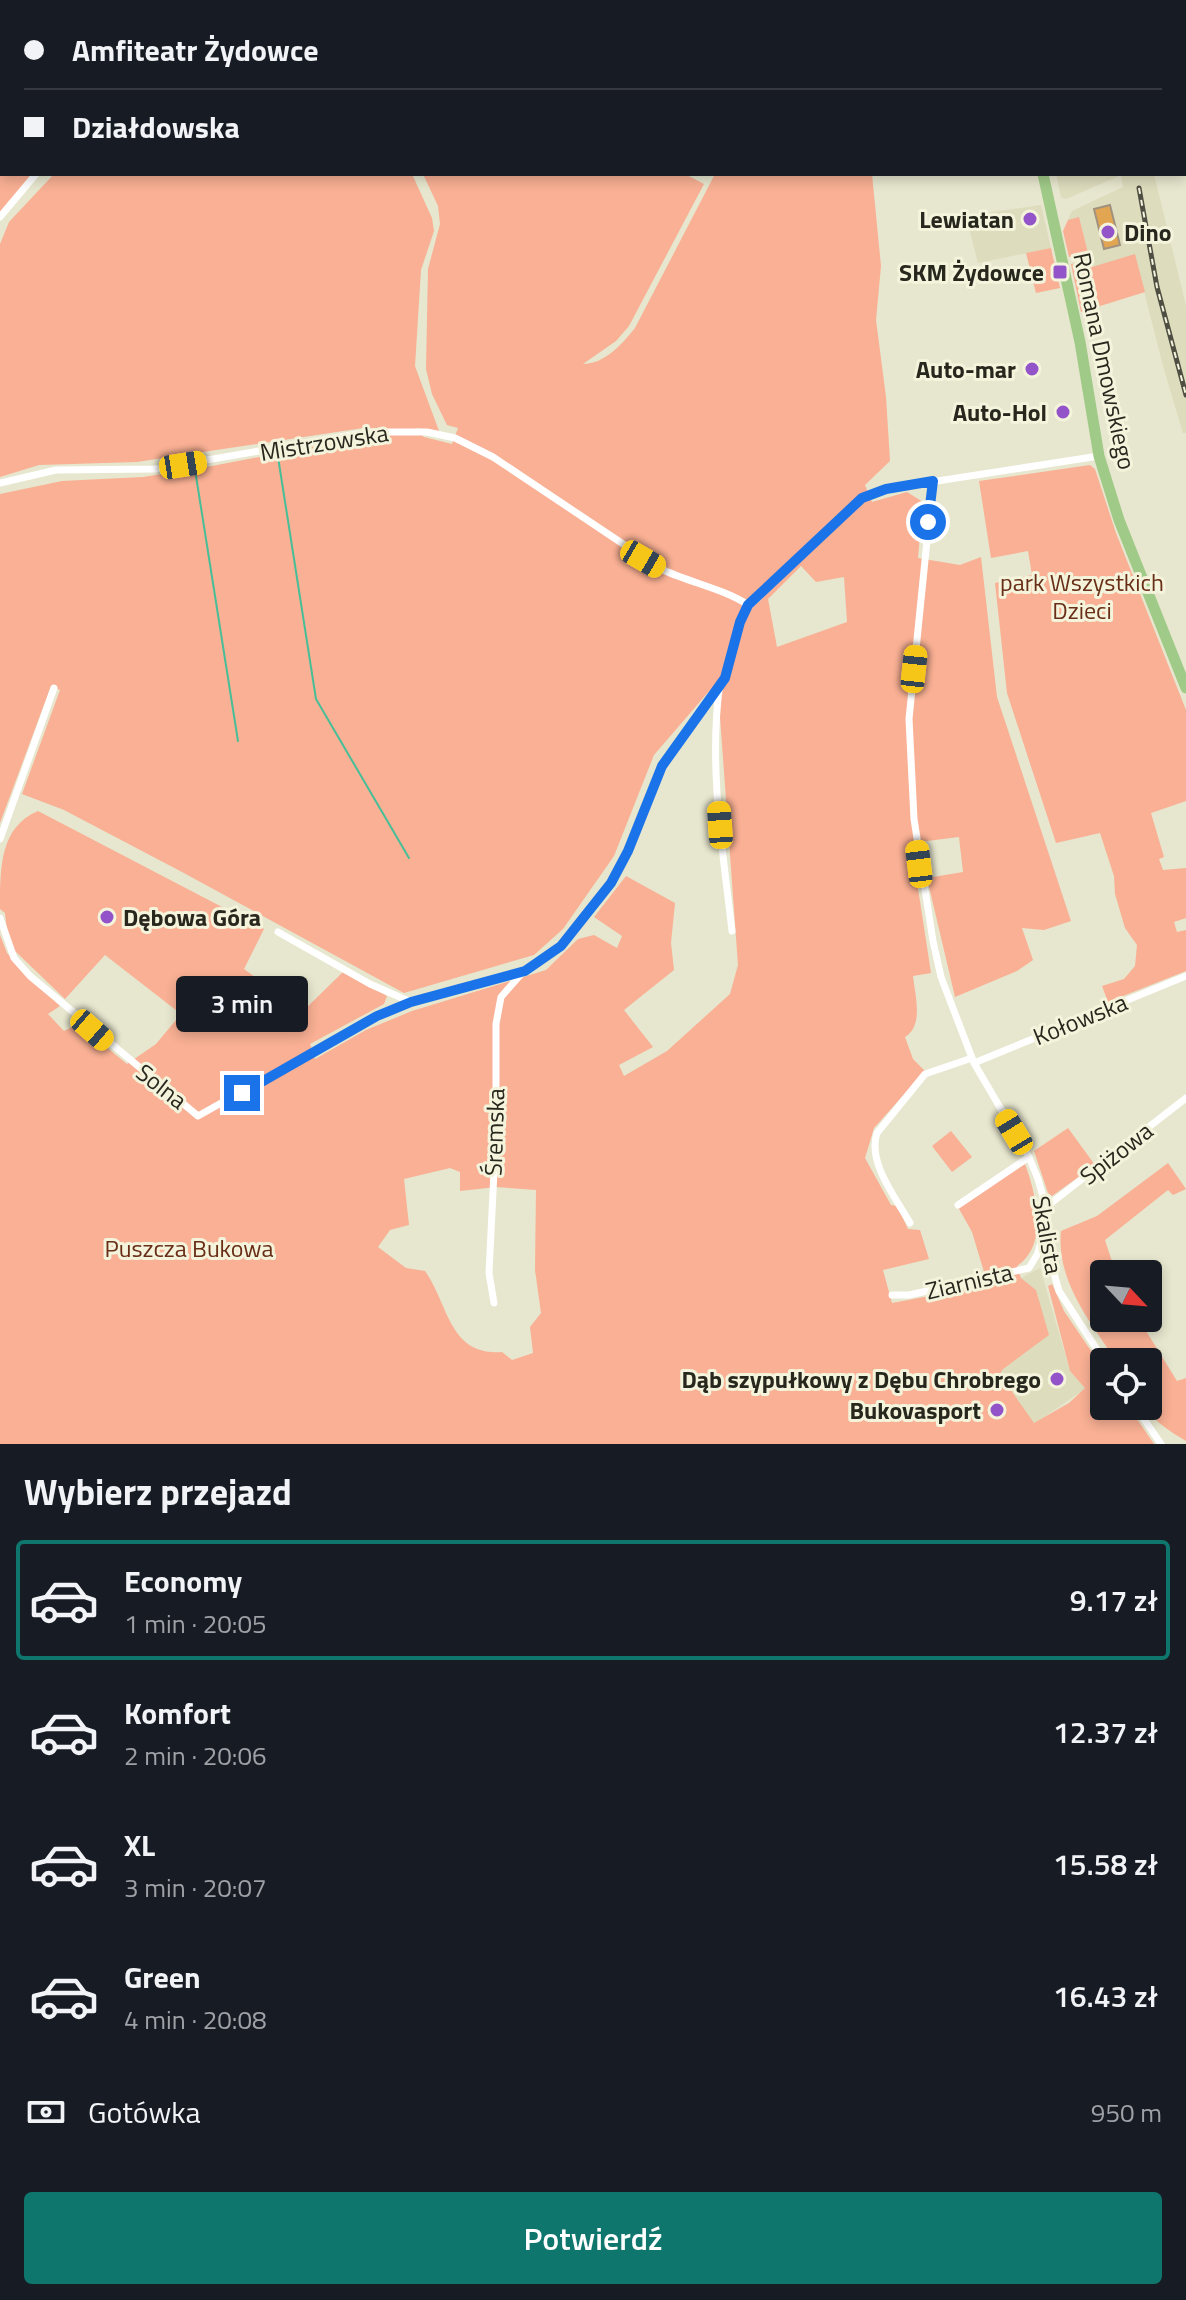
<!DOCTYPE html>
<html lang="pl">
<head>
<meta charset="utf-8">
<style>
	:root { --surface:#171b24; --page:#242831; --text:#f1f3f6; --muted:#9ea1a6; --line:#363941; --accent:#0f766e }
	body { margin:0; font-family:"Titillium Web",sans-serif; background:var(--page); color:var(--text); height:100vh; display:flex; flex-direction:column; font-size:30px; white-space:nowrap }
	* { box-sizing:border-box; margin:0 }
	p { font-size:26px; color:var(--muted) }
	.icon { flex:none; width:44px; height:44px; fill:none; stroke:currentColor; stroke-width:2; stroke-linecap:round; stroke-linejoin:round }
	.map { position:relative; height:1444px; overflow:hidden }
	.panel { display:flex; flex-direction:column; background:var(--surface); flex:1 }
	.panel>* { flex:none }
	.top-card { position:absolute; left:0px; top:0px; width:1186px; height:176px; box-shadow:0 4px 12px #0003; display:grid; align-content:center; height:176px; padding:0 24px; background:var(--surface) }
	.needle { width:52px; rotate:116deg }
	.fabs { position:absolute; left:1090px; top:1260px; display:grid; gap:16px }
	.fabs a { display:grid; place-items:center; width:72px; height:72px; border-radius:8px; background:var(--surface); box-shadow:0 4px 12px #0003; font-size:40px }
	.end { position:absolute; width:36px; height:36px; margin:-18px; border:10px solid #1a73e8; background:#fff; box-shadow:0 0 0 4px #fff }
	.from { border-radius:50% }
	.bubble { position:absolute; height:56px; border-radius:8px; background:var(--surface); box-shadow:0 4px 12px #0003; font-size:26px; font-weight:600; line-height:56px; text-align:center }
	.car { position:absolute; width:24px; height:48px; margin:-24px -12px; border-radius:10px; box-shadow:0 0 6px 2px #0007; background:linear-gradient(#f5c518 24%,#345 0 40%,#f5c518 0 76%,#345 0 86%,#f5c518 0) }
	.top-card b { display:flex; align-items:center; gap:28px; height:76px; font-size:30px }
	.top-card b+b { border-top:2px solid var(--line) }
	.top-card i { width:20px; height:20px; background:var(--text) }
	ul { padding:0; list-style:none }
	li { display:flex; align-items:center; gap:24px; height:120px; margin:0 16px 12px; padding:0 8px; border:4px solid transparent; border-radius:8px }
	li div { flex:1 }
	li b { display:block; font-size:30px }
	li em { font-style:normal; font-weight:600 }
	li.selected { border-color:var(--accent) }
	li>.icon { width:72px; height:72px; stroke-width:1.5 }
	h2 { padding:0 24px; font-size:36px; line-height:96px }
	.pay { display:flex; align-items:center; gap:20px; height:88px; padding:0 24px; font-size:30px }
	.pay p { margin-inline-start:auto }
	.action { display:flex; gap:16px; margin-top:auto; padding:16px 24px }
	.action a { flex:1; height:92px; border-radius:8px; background:var(--accent); color:#fff; font-size:32px; font-weight:600; line-height:92px; text-align:center }
	.map>svg:first-child { display:block }
</style>
</head>
<body>
<div class="map">
<svg width="1186" height="1444" viewBox="0 0 1186 1444">
	<rect width="100%" height="100%" fill="#e7e6ce"/>
	<path fill="#dddcbd" d="M1056 174H1154L1186 306V433H1183L1163 366 1135 255 1079 272 1068 220 1072 211 1123 187 1121 175 1066 199 1061 197Z
		M1041 205 1051 248 978 263 966 216Z
		M1040 1268 1070 1371 1086 1388 1034 1424 999 1376 1002 1370 1034 1346 1036 1290 1021 1278Z"/>
	<path fill="#f9b094" fill-rule="evenodd" d="M0 0H210L2 2V174H39L0 216Z
		M54 174H412L432 218 434 231 421 270 415 366 439 431 415 428 424 437 452 444 458 428 447 425 432 394 426 369 428 269 440 224 438 206 423 174H685L704 184 629 326 616 341 583 364C605 364 622 344 635 328L715 174H872L881 266 876 320 886 397 890 461 865 485 872 502 907 492 923 502 918 558 960 565 981 557 997 697 1071 921 1044 930 1022 928 1033 960 1017 971 955 997 927 878 963 872 959 837 911 843 931 973 913 976C915 995 924 1026 905 1037L913 1059 925 1071 874 1128 865 1158 891 1205 897 1206 908 1229 920 1230 929 1259 883 1270 892 1303 988 1285 972 1232 958 1207 1025 1164C1036 1194 1049 1245 1017 1266L1021 1278 1036 1290 1049 1335 1002 1370 999 1377 1002 1381 1008 1376 1012 1381 1008 1386 1034 1423 1069 1403 1085 1388 1070 1371 1048 1286 1052 1284 1064 1311 1104 1370V1406H1128L1154 1444H0V935L7 953 60 1006 48 1014 64 1031 78 1024 127 1064 156 1044 181 1014 105 955 65 999 14 950 7 930 5 913 0 909C0 867 0 827 38 811L264 929 244 969 262 982 259 991 301 1013 343 972 387 996 384 1004 310 1044 315 1059 366 1030 412 1011 546 970 578 939 594 935 617 948 622 936 594 917 626 876 675 903 671 943 674 970 624 1010 653 1047 619 1065 624 1076 667 1051 730 994 738 965 719 703 710 690 654 755 614 856 563 929 534 955 404 993 182 872 64 810 22 794 60 690 51 686 0 823V494L62 481 143 477 212 466 369 436 363 428 137 462 39 465 0 477V244L9 222ZM801 566 816 582 844 577 847 622 777 647 768 599ZM450 1168 460 1172V1191L496 1187 536 1190 535 1270 541 1313 530 1327 533 1353 512 1360 502 1352C449 1356 449 1305 425 1271L406 1268 378 1247 390 1230 409 1225 404 1179Z
		M1079 217 1088 253 1069 257 1063 231 1068 220Z
		M1051 248 1060 288 1036 293 1026 253Z
		M1135 254 1145 292 1081 312 1071 264 1077 263 1079 271Z
		M1090 465 1095 469 1116 533 1186 710V801L1151 813 1164 857 1159 859 1163 870 1186 868V918L1174 922 1177 932 1186 930V971L1108 1002 1102 986 1124 979 1135 966 1137 945 1125 928 1115 894 1114 876 1100 833 1056 843 1007 693 995 583 1032 575 1028 551 991 558 979 481Z
		M1068 1128 1095 1165 1052 1196 1048 1193 1034 1151Z
		M951 1131 972 1157 952 1172 932 1146Z
		M1168 1163 1186 1189 1173 1195 1168 1190 1105 1240 1116 1274H1104V1318H1138L1177 1381 1186 1378V1441C1139 1412 1148 1413 1148 1362H1117C1091 1323 1056 1281 1061 1231L1097 1216Z"/>
	<g fill="none" stroke-linecap="round" stroke-linejoin="round">
		<path stroke="#47be97" stroke-width="2" d="M278 457 316 699 409 858
			M196 476 238 741"/>
	</g>
	<path fill="#e2a653" stroke="#a0927f" stroke-width="2" d="M1110 205 1120 245 1104 249 1094 209Z"/>
	<g fill="none" stroke-linecap="round" stroke-linejoin="round">
		<path stroke="#fff" stroke-width="7" d="M910 0 914 2
			M209 2 212 0
			M722 2 723 0
			M887 2 888 0
			M0 217 36 174
			M933 481 909 719 914 819 933 941 941 977 974 1063 1029 1157 1038 1179 1046 1207 1053 1270 1059 1291 1105 1362
			M0 483 56 470 155 469 369 432H427L455 438 493 457 659 568C687 582 725 589 748 605
			M719 690C709 770 723 852 732 931
			M0 839 54 688
			M0 918 14 958 30 976 198 1116 377 1016 411 1002 525 971 561 946 611 883 628 851 662 766 725 678 744 611 862 498 886 489 1099 456
			M278 932 370 984 411 1002
			M974 1063 1186 976
			M958 1205 1029 1157
			M1046 1207 1186 1098
			M910 1223C896 1198 867 1162 877 1133L925 1074 972 1058
			M892 1295H909L1029 1268 1038 1253 1045 1226
			M494 1303 489 1273 496 1131V1024L501 997 523 972
			M1135 1406 1161 1444"/>
		<path stroke="#a0ca88" stroke-width="11" d="M1000 0V2
			M1043 174 1080 342 1099 456 1119 520 1186 688"/>
		<defs>
			<path id="rail" d="M1099 0V2
				M1139 188 1157 287 1186 395"/>
		</defs>
		<use href="#rail" stroke="#4f4e42" stroke-width="5"/>
		<use href="#rail" stroke="#f4f3db" stroke-width="2" stroke-dasharray="6" stroke-linecap="butt"/>
	</g>
	<g fill="none" stroke-linecap="round" stroke-linejoin="round">
		<path stroke="#1a73e8" stroke-width="10" d="M242 1093 377 1016 411 1002 525 971 561 946 611 883 628 851 662 766 725 678 740 622 748 605 862 498 886 489 933 481 928 522"/>
	</g>
	<g fill="#9454c9" stroke="#f4f3db" stroke-width="3">
		<circle cx="1030" cy="219" r="8"/>
		<circle cx="1108" cy="232" r="8"/>
		<rect x="1052" y="264" width="16" height="16" rx="4"/>
		<circle cx="1032" cy="369" r="8"/>
		<circle cx="1063" cy="412" r="8"/>
		<circle cx="107" cy="917" r="8"/>
		<circle cx="1057" cy="1379" r="8"/>
		<circle cx="997" cy="1410" r="8"/>
	</g>
	<g text-anchor="middle" dominant-baseline="central" stroke-width="6" stroke-linejoin="round" paint-order="stroke">
		<g font-size="24" font-weight="bold" fill="#28271e" stroke="#f4f3db" text-anchor="end">
			<text x="1014" y="219">Lewiatan</text>
			<text x="1124" y="232" text-anchor="start">Dino</text>
			<text x="1044" y="272">SKM Żydowce</text>
			<text x="1016" y="369">Auto-mar</text>
			<text x="1047" y="412">Auto-Hol</text>
			<text x="123" y="917" text-anchor="start">Dębowa Góra</text>
			<text x="1041" y="1379">Dąb szypułkowy z Dębu Chrobrego</text>
			<text x="981" y="1410">Bukovasport</text>
		</g>
		<g font-size="24" fill="#28271e" stroke="#f4f3db">
			<text transform="translate(1105 361) rotate(78)">Romana Dmowskiego</text>
			<text transform="translate(324 442) rotate(-9)">Mistrzowska</text>
			<text transform="translate(1080 1019) rotate(-22)">Kołowska</text>
			<text transform="translate(162 1086) rotate(38)">Solna</text>
			<text transform="translate(494 1132) rotate(-88)">Śremska</text>
			<text transform="translate(1116 1153) rotate(-38)">Spiżowa</text>
			<text transform="translate(1048 1235) rotate(80)">Skalista</text>
			<text transform="translate(969 1281) rotate(-13)">Ziarnista</text>
		</g>
		<g font-size="24" fill="#692e17" stroke="#f4f3db">
			<text x="1082" y="582">park Wszystkich<tspan x="1082" dy="28">Dzieci</tspan></text>
			<text x="189" y="1248">Puszcza Bukowa</text>
		</g>
	</g>
</svg>
<div class="fabs">
<a><svg class="needle" viewBox="-14 -14 28 28"><path d="M0-13l5 13h-10z" fill="#e53935"/><path d="M0 13l5-13h-10z" fill="#9ea1a6"/></svg></a>
<a><svg class="icon" aria-label="locate" viewBox="0 0 24 24"><circle cx="12" cy="12" r="6"/><path d="M12 2v4M12 18v4M2 12h4M18 12h4"/></svg></a>
</div>
<i class="end from" style="left:928px;top:522px"></i>
<i class="end" style="left:242px;top:1093px"></i>
<div class="bubble" style="left:176px;top:976px;width:132px">3 min</div>
<i class="car" style="left:183px;top:465px;rotate:81deg"></i>
<i class="car" style="left:643px;top:559px;rotate:120deg"></i>
<i class="car" style="left:914px;top:669px;rotate:6deg"></i>
<i class="car" style="left:720px;top:825px;rotate:356deg"></i>
<i class="car" style="left:919px;top:864px;rotate:353deg"></i>
<i class="car" style="left:92px;top:1030px;rotate:131deg"></i>
<i class="car" style="left:1014px;top:1132px;rotate:329deg"></i>
<div class="top-card">
<b><i class="from"></i>Amfiteatr Żydowce</b>
<b><i></i>Działdowska</b>
</div>
</div>
<section class="panel">
<h2>Wybierz przejazd</h2>
<ul>
<li class="selected"><svg class="icon" aria-label="car" viewBox="0 0 24 24"><path d="M5 17H2v-5l4-1 3-4h7l3 4 3 1v5h-3M9 17h6M6 11h13"/><circle cx="7" cy="17" r="2"/><circle cx="17" cy="17" r="2"/></svg><div><b>Economy</b><p>1 min · 20:05</p></div><em>9.17 zł</em></li>
<li><svg class="icon" aria-label="car" viewBox="0 0 24 24"><path d="M5 17H2v-5l4-1 3-4h7l3 4 3 1v5h-3M9 17h6M6 11h13"/><circle cx="7" cy="17" r="2"/><circle cx="17" cy="17" r="2"/></svg><div><b>Komfort</b><p>2 min · 20:06</p></div><em>12.37 zł</em></li>
<li><svg class="icon" aria-label="car" viewBox="0 0 24 24"><path d="M5 17H2v-5l4-1 3-4h7l3 4 3 1v5h-3M9 17h6M6 11h13"/><circle cx="7" cy="17" r="2"/><circle cx="17" cy="17" r="2"/></svg><div><b>XL</b><p>3 min · 20:07</p></div><em>15.58 zł</em></li>
<li><svg class="icon" aria-label="car" viewBox="0 0 24 24"><path d="M5 17H2v-5l4-1 3-4h7l3 4 3 1v5h-3M9 17h6M6 11h13"/><circle cx="7" cy="17" r="2"/><circle cx="17" cy="17" r="2"/></svg><div><b>Green</b><p>4 min · 20:08</p></div><em>16.43 zł</em></li>
</ul>
<div class="pay"><svg class="icon" aria-label="cash" viewBox="0 0 24 24"><path d="M3 7h18v10H3z"/><circle cx="12" cy="12" r="2"/></svg>Gotówka<p>950 m</p></div>
<div class="action"><a>Potwierdź</a></div>
</section>
</body>
</html>
